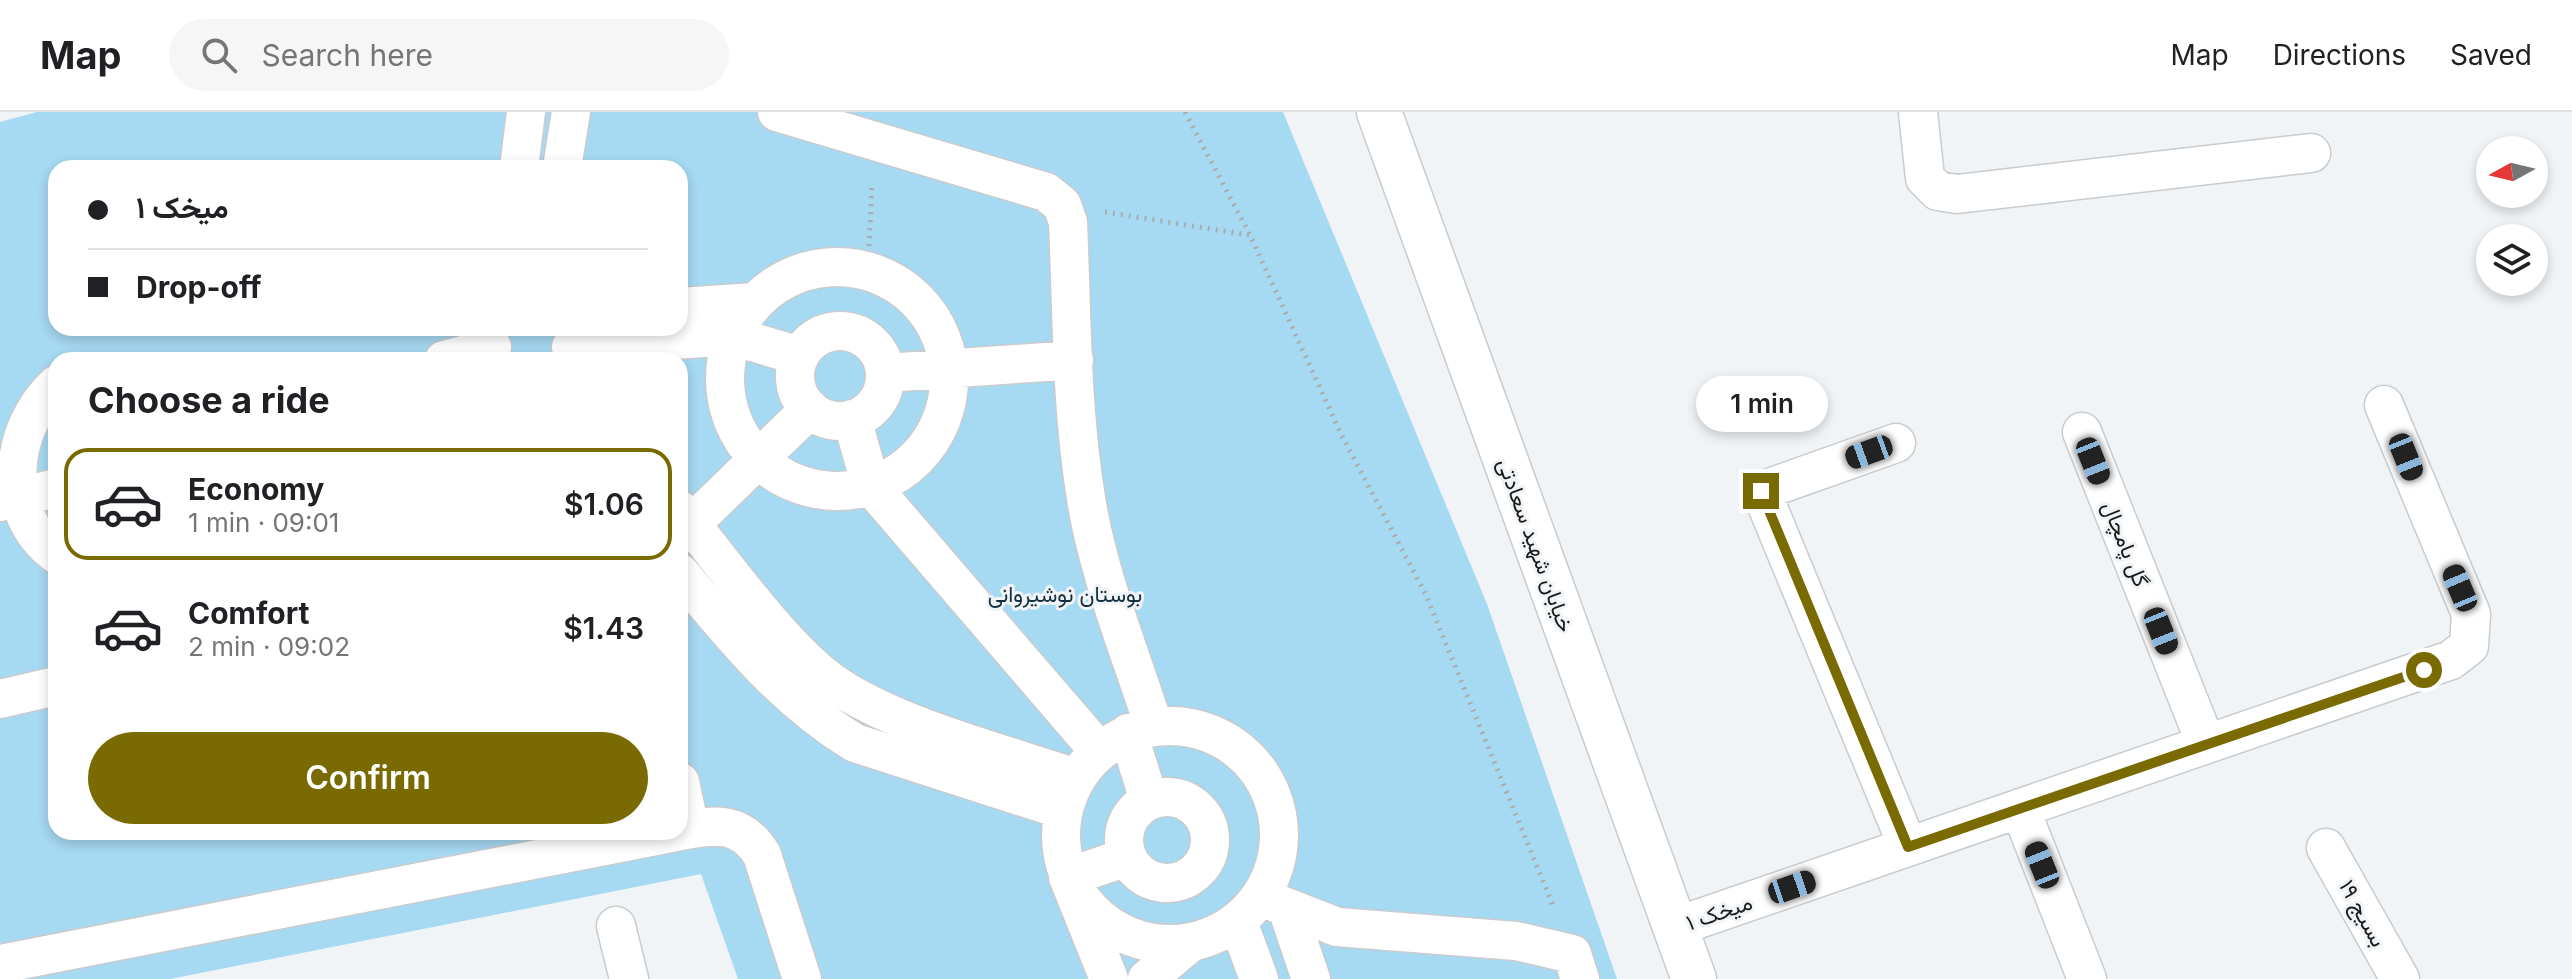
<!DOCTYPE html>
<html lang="en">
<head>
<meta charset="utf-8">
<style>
	:root { --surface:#fff; --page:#f6f6f6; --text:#202124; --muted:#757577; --line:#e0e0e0; --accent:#796a02 }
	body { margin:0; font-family:Inter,Vazirmatn,sans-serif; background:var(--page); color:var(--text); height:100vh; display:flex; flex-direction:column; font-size:30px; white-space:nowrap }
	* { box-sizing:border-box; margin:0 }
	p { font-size:26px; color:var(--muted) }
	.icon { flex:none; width:44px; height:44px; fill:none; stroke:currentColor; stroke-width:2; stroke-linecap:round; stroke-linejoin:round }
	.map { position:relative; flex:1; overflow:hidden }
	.sheet { position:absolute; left:48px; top:240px; width:640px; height:488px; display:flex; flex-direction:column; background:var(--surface); border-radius:24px; box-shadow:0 4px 12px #0003 }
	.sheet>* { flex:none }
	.banner { position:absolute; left:48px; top:48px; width:640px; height:176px; border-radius:24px; box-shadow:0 4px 12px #0003; display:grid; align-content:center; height:176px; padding:0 40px; background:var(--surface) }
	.needle { width:52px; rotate:262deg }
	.controls { position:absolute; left:2476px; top:24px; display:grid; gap:16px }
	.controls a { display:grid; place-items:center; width:72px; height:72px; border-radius:50%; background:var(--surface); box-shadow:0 4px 12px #0003; font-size:40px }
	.end { position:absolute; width:36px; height:36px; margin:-18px; border:10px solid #796a02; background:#fff; box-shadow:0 0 0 4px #fff }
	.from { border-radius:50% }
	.bubble { position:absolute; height:56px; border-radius:28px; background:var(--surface); box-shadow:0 4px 12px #0003; font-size:26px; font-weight:600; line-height:56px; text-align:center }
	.car { position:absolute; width:24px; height:48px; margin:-24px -12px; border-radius:10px; box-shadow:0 0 6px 2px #0007; background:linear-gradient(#222 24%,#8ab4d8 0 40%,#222 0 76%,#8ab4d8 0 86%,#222 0) }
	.banner b { display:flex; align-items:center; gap:28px; height:76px; font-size:30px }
	.banner b+b { border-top:2px solid var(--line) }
	.banner i { width:20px; height:20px; background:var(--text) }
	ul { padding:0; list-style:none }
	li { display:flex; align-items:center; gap:24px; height:112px; margin:0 16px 12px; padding:0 24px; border:4px solid transparent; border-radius:24px }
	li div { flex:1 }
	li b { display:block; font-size:30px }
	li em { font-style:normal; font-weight:600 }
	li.selected { border-color:var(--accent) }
	li>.icon { width:72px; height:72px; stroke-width:1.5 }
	h2 { padding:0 40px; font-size:36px; line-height:96px }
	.button { display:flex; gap:16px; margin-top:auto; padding:16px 40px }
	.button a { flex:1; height:92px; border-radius:48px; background:var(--accent); color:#fff; font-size:32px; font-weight:600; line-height:92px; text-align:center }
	header { display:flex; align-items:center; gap:48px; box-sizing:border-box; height:112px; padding:0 40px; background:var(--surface); border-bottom:2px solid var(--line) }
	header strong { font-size:38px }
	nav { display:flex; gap:44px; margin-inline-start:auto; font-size:28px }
	.search { width:560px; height:72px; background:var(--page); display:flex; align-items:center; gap:20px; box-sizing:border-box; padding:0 28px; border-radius:44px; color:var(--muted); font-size:30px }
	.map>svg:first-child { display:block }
</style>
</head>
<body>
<header>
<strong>Map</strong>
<div class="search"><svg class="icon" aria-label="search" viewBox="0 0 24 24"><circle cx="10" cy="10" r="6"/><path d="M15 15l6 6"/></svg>Search here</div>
<nav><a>Map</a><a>Directions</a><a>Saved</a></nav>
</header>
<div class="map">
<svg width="2572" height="867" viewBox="0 0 2572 867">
	<rect width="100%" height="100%" fill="#f0f4f6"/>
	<path fill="#a6d9f2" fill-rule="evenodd" d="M37 0H1283L1487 492 1617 867H738L701 762 170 867H0V10ZM56 56H680V216H56ZM56 248H680V720H56Z"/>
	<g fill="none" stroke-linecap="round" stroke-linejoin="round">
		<defs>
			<path id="street" d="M777 0 1046 80 1062 93 1068 110C1072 202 1071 295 1086 386 1098 463 1130 540 1154 615
				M1918 0 1925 66 1938 79 1957 82 2311 41
				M519 56 526 0
				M562 56 571 0
				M725 267a112 112 0 1 1 224 0a112 112 0 1 1-224 0Z
				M680 195 755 190
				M795 264a45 45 0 1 1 90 0a45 45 0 1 1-90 0Z
				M571 235 732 224 800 244
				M444 248 492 235
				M885 261 1074 248
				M56 273C9 317 0 400 56 442
				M852 307 871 374 1099 639
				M2082 320 2206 632
				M1896 331 1761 379 1908 735
				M0 390 56 376
				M680 398C721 448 783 536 833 571 895 614 1002 641 1076 666
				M680 423 810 297
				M680 461C732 524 784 588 855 631L1063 698
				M0 587 56 574
				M1061 723a109 109 0 1 1 218 0a109 109 0 1 1-218 0Z
				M1128 621 1149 688
				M680 670 690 717
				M1124 728a43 43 0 1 1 86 0a43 43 0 1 1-86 0Z
				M2020 696 2087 867
				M680 719C715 712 742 709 762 743L802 867
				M2326 736 2400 867
				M1261 785 1337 815 1516 829 1572 842 1580 867
				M1287 796 1311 867
				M1238 810 1259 867
				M616 814 629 867
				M1675 815 2451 548 2469 534 2471 502 2384 293
				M0 852 676 720
				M1109 867 1068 765 1127 745
				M1147 867 1190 831"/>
			<path id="secondary" d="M1379 0 1694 867"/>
		</defs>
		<use href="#street" stroke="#c8cccf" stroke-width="41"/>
		<use href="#secondary" stroke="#c8cccf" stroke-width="47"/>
		<path stroke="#a9acad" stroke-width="5" stroke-dasharray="2 6" stroke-linecap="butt" d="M1185 0 1250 123 1341 322 1426 483 1554 796
			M1105 100 1249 123
			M868 158 872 71"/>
		<use href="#street" stroke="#fff" stroke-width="38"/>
		<use href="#secondary" stroke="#fff" stroke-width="44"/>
	</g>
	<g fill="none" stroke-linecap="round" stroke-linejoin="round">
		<path stroke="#796a02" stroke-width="10" d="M1761 379 1908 735 2424 558"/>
	</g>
	<g text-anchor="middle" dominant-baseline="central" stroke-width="6" stroke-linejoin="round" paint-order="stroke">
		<g font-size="22" fill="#191b1b" stroke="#f0f4f6">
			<text transform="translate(2126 432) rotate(68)">گل پامچال</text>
			<text transform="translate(1536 433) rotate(70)">خیابان شهید سعادتی</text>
			<text transform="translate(1719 800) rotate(-19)">میخک ۱</text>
			<text transform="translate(2363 801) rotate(61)">بسیج ۱۹</text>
		</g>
		<g font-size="22" fill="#13303e" stroke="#f0f4f6">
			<text x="1065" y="482">بوستان نوشیروانی</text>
		</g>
	</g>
</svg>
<div class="controls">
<a><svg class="needle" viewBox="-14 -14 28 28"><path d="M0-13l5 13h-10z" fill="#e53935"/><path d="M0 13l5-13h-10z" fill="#757577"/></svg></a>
<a><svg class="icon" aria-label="layers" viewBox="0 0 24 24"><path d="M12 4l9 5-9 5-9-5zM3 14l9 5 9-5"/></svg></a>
</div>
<i class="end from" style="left:2424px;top:558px"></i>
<i class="end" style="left:1761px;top:379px"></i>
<div class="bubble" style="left:1696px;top:264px;width:132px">1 min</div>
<i class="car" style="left:1869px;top:340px;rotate:250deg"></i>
<i class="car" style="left:2406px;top:345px;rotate:158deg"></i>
<i class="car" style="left:2093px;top:349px;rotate:158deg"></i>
<i class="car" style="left:2460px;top:476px;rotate:337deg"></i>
<i class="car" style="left:2161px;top:519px;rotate:158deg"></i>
<i class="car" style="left:2042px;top:753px;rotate:338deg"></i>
<i class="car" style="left:1792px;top:775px;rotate:71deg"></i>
<div class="banner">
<b><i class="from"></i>میخک ۱</b>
<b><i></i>Drop-off</b>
</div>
<section class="sheet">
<h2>Choose a ride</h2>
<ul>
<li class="selected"><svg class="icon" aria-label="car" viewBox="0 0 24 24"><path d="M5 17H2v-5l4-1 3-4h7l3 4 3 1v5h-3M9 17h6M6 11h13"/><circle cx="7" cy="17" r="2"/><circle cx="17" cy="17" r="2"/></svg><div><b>Economy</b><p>1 min · 09:01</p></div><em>$1.06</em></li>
<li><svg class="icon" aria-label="car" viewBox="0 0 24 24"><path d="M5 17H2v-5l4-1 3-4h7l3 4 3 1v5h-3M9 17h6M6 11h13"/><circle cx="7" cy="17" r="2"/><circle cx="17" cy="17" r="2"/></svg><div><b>Comfort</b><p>2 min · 09:02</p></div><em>$1.43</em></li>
</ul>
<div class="button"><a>Confirm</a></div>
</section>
</div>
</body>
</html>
